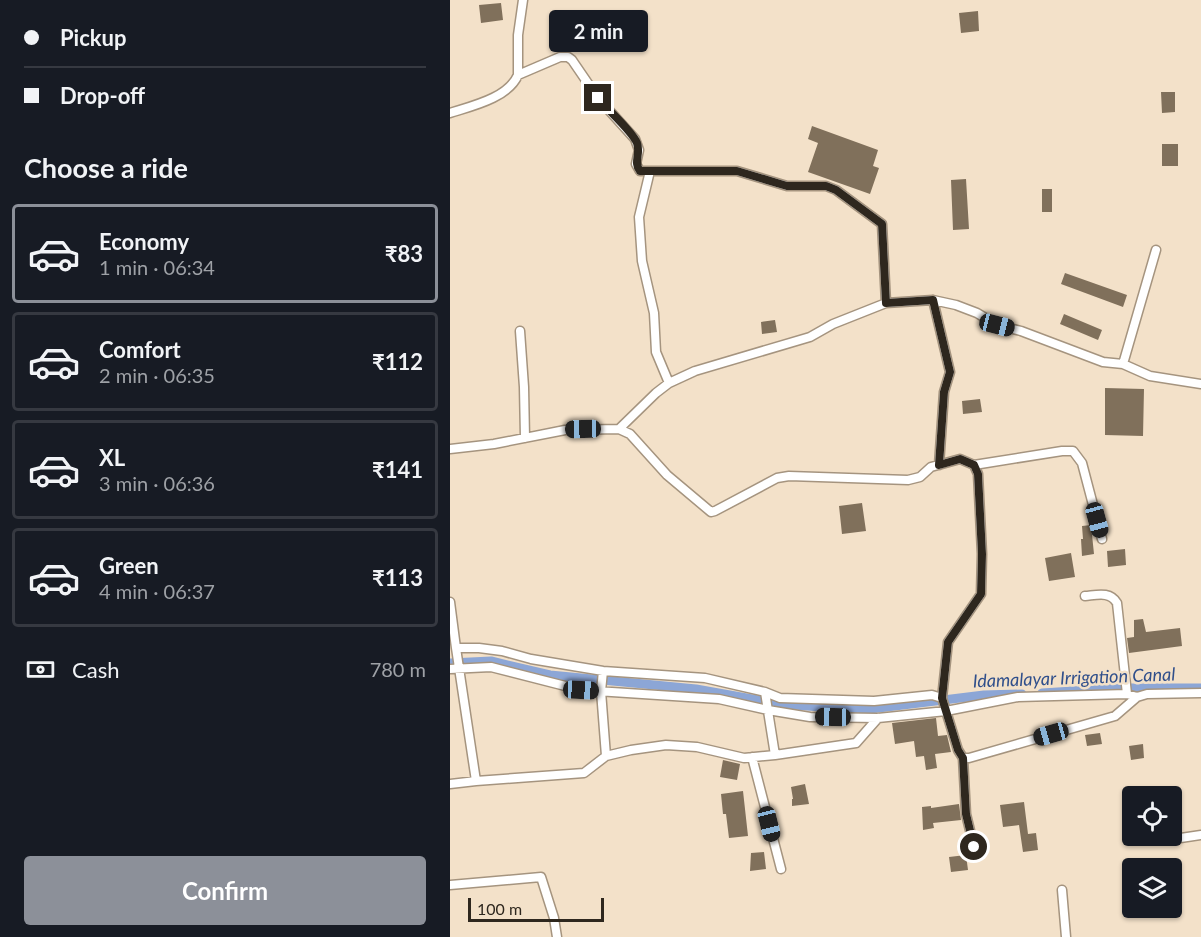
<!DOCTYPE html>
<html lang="en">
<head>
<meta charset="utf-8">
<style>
	:root { --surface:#171b24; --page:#242831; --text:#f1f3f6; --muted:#9ea1a6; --line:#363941; --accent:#8c9099 }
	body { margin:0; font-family:Lato,sans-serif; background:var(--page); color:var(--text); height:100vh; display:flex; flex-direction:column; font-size:22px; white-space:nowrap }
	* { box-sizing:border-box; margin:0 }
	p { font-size:20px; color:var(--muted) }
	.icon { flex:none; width:33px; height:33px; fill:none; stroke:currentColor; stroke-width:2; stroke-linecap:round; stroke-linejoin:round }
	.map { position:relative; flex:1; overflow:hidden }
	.panel { display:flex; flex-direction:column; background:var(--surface); width:450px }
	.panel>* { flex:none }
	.hud { display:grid; align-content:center; height:132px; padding:0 24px; background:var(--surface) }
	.controls { position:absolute; left:672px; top:786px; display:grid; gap:12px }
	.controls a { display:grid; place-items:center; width:60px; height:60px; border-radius:6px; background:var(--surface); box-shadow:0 2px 4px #0004; font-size:30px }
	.scale { position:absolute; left:18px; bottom:15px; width:136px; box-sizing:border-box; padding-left:6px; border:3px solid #2e271e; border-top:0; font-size:16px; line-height:21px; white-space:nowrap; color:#2e271e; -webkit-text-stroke:4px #f3e1c9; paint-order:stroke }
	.end { position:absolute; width:27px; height:27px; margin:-14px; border:8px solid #2e271e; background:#fff; box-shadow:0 0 0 3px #fff }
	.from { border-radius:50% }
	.bubble { position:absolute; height:42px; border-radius:6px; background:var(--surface); box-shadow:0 2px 4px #0004; font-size:20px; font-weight:700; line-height:42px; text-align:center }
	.car { position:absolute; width:18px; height:36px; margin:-18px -9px; border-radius:8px; box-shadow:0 0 4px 2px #0007; background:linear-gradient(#222 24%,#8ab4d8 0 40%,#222 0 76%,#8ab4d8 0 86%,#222 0) }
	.hud b { display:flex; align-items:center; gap:21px; height:57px; font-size:22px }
	.hud b+b { border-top:2px solid var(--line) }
	.hud i { width:15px; height:15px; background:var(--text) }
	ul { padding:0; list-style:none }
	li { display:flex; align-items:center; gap:18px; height:99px; margin:0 12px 9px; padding:0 12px; border:3px solid var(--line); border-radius:6px }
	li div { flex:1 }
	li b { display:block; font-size:22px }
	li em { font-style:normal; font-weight:700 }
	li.on { border-color:var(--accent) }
	li>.icon { width:54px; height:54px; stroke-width:1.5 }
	h2 { padding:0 24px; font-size:27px; line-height:72px }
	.pay { display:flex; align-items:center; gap:15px; height:66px; padding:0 24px; font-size:22px }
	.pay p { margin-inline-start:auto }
	.action { display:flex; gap:12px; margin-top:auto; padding:12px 24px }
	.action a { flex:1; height:69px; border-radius:6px; background:var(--accent); color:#fff; font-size:24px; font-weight:700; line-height:69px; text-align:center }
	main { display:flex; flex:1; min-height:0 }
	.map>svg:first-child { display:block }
</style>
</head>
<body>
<main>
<section class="panel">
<div class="hud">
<b><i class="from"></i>Pickup</b>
<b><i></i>Drop-off</b>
</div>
<h2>Choose a ride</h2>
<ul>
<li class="on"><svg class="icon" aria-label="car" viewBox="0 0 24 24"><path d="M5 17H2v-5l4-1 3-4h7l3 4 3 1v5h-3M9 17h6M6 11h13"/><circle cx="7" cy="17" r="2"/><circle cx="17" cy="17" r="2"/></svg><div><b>Economy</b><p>1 min · 06:34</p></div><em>₹83</em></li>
<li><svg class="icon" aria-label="car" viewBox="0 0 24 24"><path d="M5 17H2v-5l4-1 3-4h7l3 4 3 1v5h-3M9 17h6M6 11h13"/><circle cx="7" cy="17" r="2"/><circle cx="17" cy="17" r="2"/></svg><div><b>Comfort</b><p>2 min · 06:35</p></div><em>₹112</em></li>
<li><svg class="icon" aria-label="car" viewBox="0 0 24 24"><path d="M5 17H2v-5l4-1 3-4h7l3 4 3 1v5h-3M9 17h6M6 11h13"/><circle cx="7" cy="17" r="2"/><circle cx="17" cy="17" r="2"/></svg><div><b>XL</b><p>3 min · 06:36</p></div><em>₹141</em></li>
<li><svg class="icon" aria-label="car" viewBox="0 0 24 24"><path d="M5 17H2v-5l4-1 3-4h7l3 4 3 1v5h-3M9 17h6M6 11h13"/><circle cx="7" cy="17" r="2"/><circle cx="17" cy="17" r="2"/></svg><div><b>Green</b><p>4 min · 06:37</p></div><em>₹113</em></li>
</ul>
<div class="pay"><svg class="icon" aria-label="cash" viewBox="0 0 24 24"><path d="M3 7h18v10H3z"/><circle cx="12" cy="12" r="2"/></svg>Cash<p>780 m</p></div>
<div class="action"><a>Confirm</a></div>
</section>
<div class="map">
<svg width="751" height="937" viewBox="0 0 751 937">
	<rect width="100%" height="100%" fill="#f3e1c9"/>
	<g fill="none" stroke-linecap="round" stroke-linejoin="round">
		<path stroke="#8ca6d6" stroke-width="9" d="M0 663 41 661 100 675 246 689 330 704 412 710 534 695 572 694
			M592 693 670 688H751"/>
	</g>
	<path fill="#80705b" d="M51 3 53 20 31 23 29 5Z
		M528 11 529 31 511 33 509 13Z
		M711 92H725V112L712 113Z
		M362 126 428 150 423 166 429 168 420 194 358 172 368 143 358 139Z
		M712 144H728V166H712Z
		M516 179 519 229 503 230 501 180Z
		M592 189H602V212H592Z
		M615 273 677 295 673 307 611 284Z
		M614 314 652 330 648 340 610 324Z
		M325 320 327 332 312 334 311 322Z
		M655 388 694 389 693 436 655 435Z
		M530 399 532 412 513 414 512 401Z
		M412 503 416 531 392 534 389 506Z
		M641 525 644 554 632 556 631 539H633L632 526Z
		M675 549 676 565 658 567 657 551Z
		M621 553 625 577 599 581 595 558Z
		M693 619 696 632 730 628 732 646 679 653 677 638 684 637V620Z
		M486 718 488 736 497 735 501 752 485 754 487 768 476 770 474 756 466 757 464 741 445 744 442 723Z
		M650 733 652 744 637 746 635 735Z
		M693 744 694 758 681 760 679 746Z
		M273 760 290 764 287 780 270 777Z
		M355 784 359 804 342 806V799H343L341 787Z
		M293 791 298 836 279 838 276 814H273L271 794Z
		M574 802 578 834 586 833 588 850 573 852 569 825 553 827 550 805Z
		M509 804 511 820 483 823 484 828 473 830 472 807 481 806V808Z
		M314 852 316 869 300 871 301 853Z
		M516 855 518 870 501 872 499 857Z"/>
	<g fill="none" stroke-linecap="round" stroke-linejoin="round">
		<defs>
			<path id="minor" d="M68 75 110 57H118L122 60 148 98 185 139 189 150 186 164 190 171H287L337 186H376L386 190 432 224 436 303
				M0 113C22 106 58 98 68 75V35L73 0
				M483 300 500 372 494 392 489 465
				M70 331 74 387 75 438
				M673 364 706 250
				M219 383 245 371 360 337 383 324 436 303 483 300 506 305 527 313 547 325 571 331 653 362 673 364 700 376 751 384
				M169 429 206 393 219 383 206 352 204 313 192 261 189 217 200 171
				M0 449 44 444 115 430 169 429 180 434 217 475 261 512 265 511 327 478 339 476 458 480 470 477 481 467 510 459 524 465 612 451H623L632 463 652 539
				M524 465 528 474 532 554 531 594 498 642 492 698 508 750 513 758H519L665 716 687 697
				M635 596C647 595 660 591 667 603L677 694
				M0 602 6 648H29L52 651 81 659 153 671 255 678 315 692 330 698 424 701 482 695 492 698
				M0 669 41 667 131 690 269 699 318 710 360 717 428 718 496 711 568 697 677 694 687 697 697 694 751 693
				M153 671 151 691 156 756
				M325 755 406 743 428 718
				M302 757 331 869
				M513 758 516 814 524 847
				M26 781 134 773 156 756 181 750 216 745 247 747 294 758 325 755 315 692
				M0 784 26 781 6 648
				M724 839 751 835
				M0 885 91 877 104 918 107 937
				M612 890 616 937"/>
		</defs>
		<use href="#minor" stroke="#a5947f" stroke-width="11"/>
		<use href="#minor" stroke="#fff" stroke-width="8"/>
	</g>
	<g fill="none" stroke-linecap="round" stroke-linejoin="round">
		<path stroke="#2e271e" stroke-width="8" d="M148 98C157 109 183 132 187 143 191 153 183 163 190 171H287L337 186H376L386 190 432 224 436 303 483 300 500 372 494 392 489 465 510 459 524 465 528 474 532 554 531 594 498 642 492 698 508 750 513 758 516 814 524 847"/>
	</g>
	<g text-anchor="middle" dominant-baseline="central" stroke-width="5" stroke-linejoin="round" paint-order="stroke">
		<g font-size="18" font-style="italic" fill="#304f8b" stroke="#f3e1c9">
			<text transform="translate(624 677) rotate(-2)">Idamalayar Irrigation Canal</text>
		</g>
	</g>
</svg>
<div class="controls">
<a><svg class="icon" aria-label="locate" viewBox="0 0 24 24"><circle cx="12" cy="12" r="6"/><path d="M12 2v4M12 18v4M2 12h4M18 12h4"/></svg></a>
<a><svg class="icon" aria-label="layers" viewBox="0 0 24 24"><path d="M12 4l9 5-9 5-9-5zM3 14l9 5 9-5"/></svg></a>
</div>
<div class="scale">100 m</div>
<i class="end from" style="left:524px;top:847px"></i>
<i class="end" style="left:148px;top:98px"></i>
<div class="bubble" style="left:99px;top:10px;width:99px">2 min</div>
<i class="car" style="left:547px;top:325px;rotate:104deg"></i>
<i class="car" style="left:133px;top:429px;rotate:269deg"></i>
<i class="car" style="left:647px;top:520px;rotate:165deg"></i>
<i class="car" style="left:131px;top:690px;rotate:93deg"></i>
<i class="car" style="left:383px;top:717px;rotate:271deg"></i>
<i class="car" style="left:601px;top:734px;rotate:254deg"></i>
<i class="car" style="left:319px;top:824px;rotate:166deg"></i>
</div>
</main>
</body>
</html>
